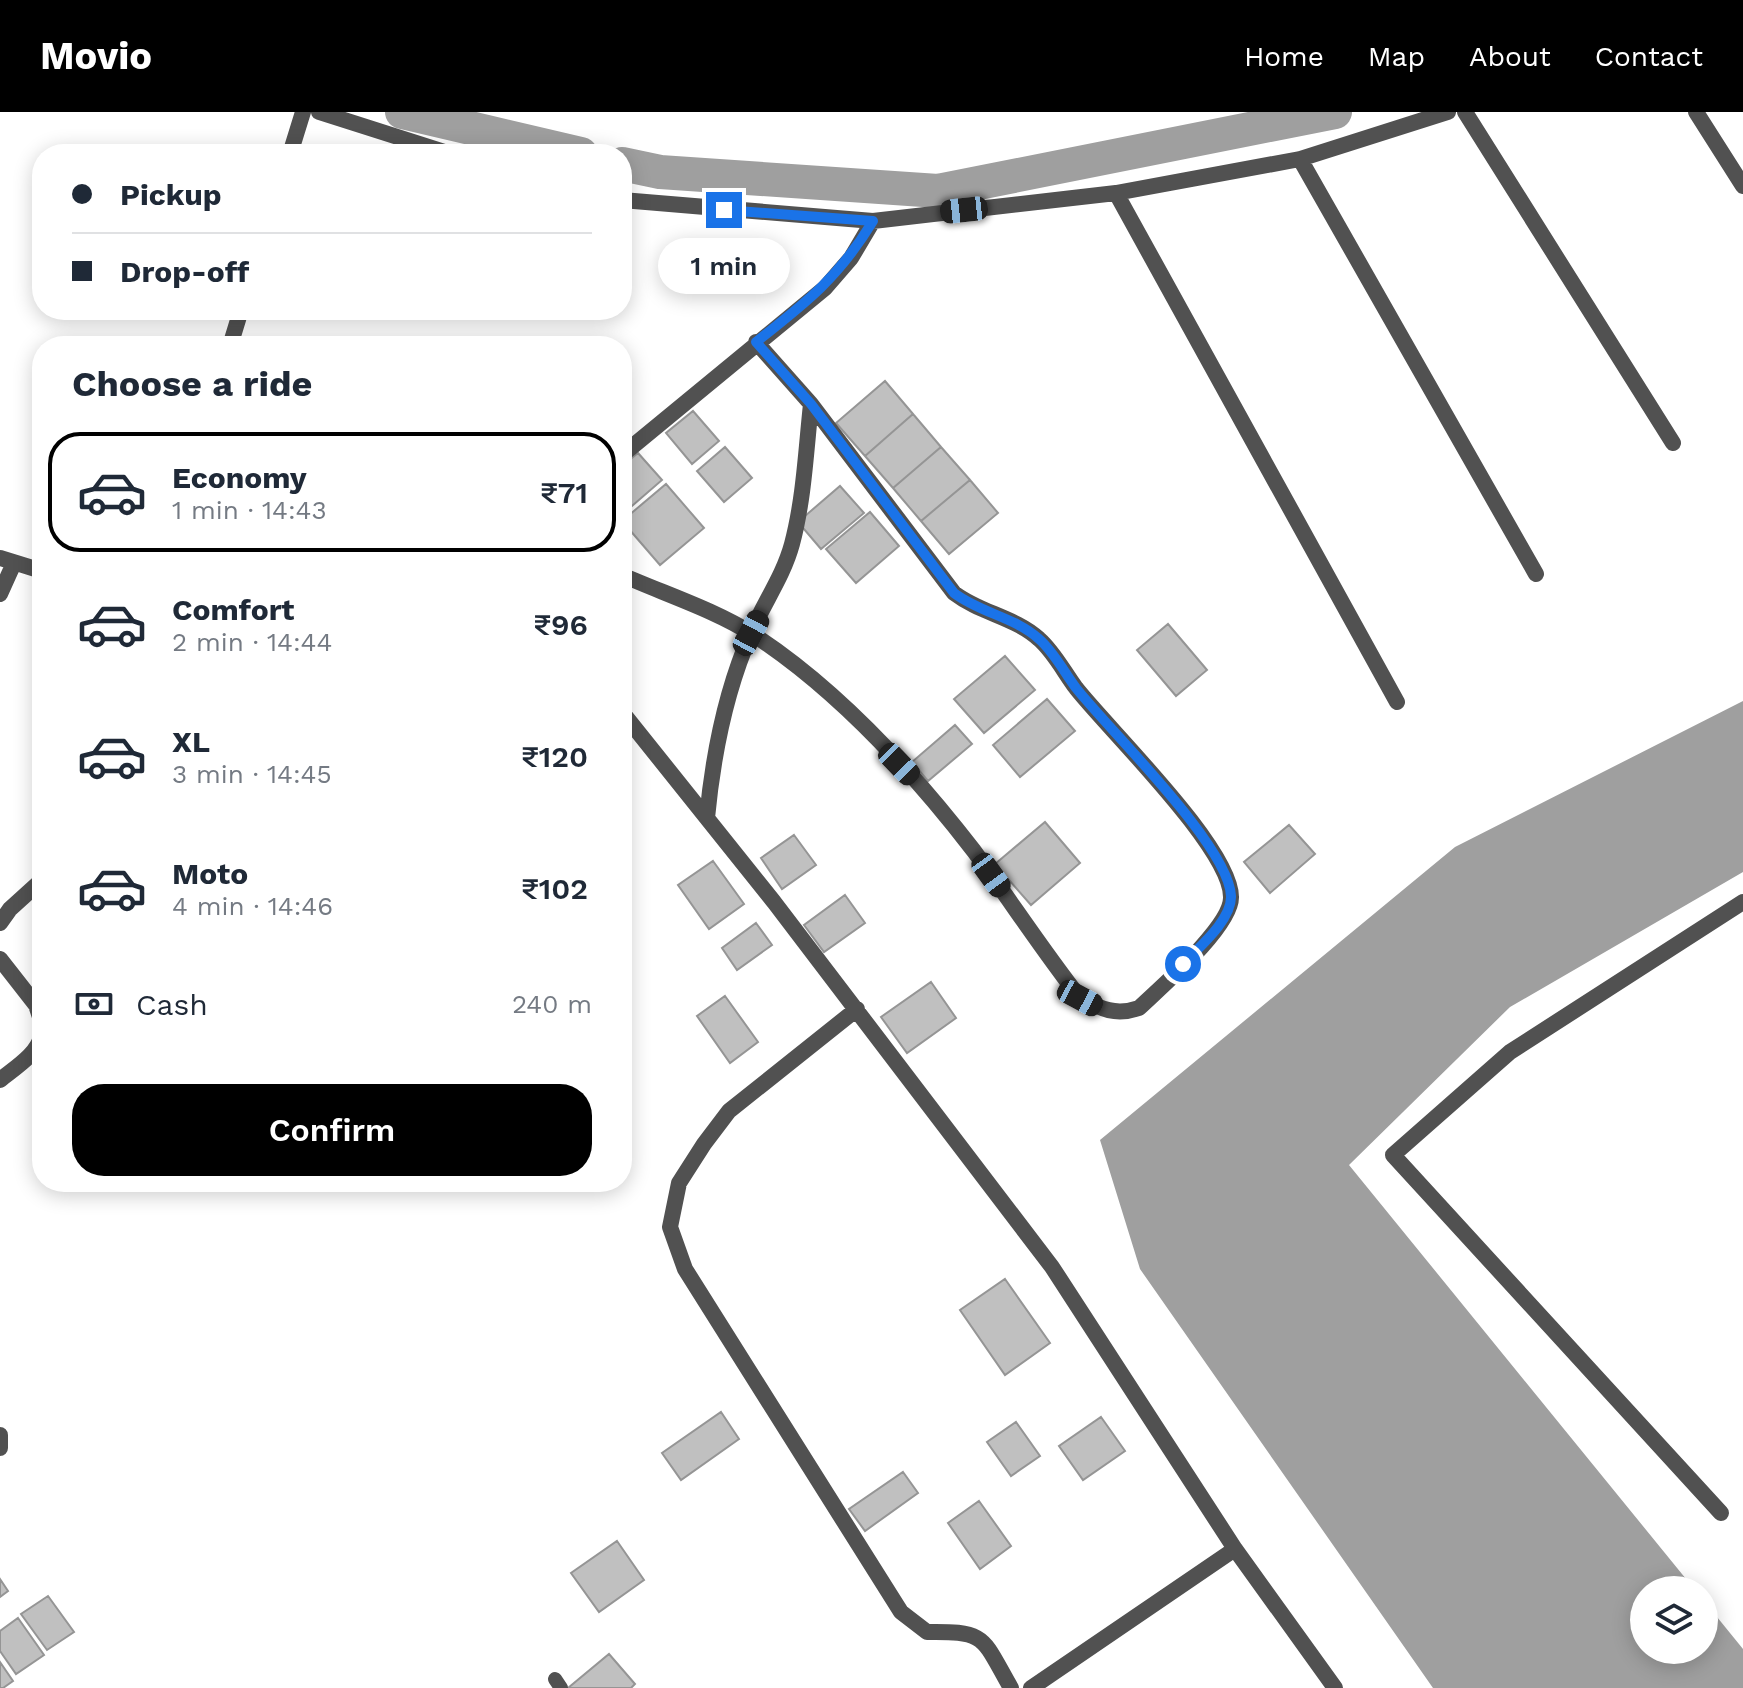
<!DOCTYPE html>
<html lang="en">
<head>
<meta charset="utf-8">
<style>
	:root { --surface:#fff; --page:#f6f6f7; --text:#1f2937; --muted:#747a83; --line:#e0e1e3; --accent:#000 }
	body { margin:0; font-family:"Work Sans",sans-serif; background:var(--page); color:var(--text); height:100vh; display:flex; flex-direction:column; font-size:30px; white-space:nowrap }
	* { box-sizing:border-box; margin:0 }
	p { font-size:26px; color:var(--muted) }
	.icon { flex:none; width:44px; height:44px; fill:none; stroke:currentColor; stroke-width:2; stroke-linecap:round; stroke-linejoin:round }
	.map { position:relative; flex:1; overflow:hidden }
	.drawer { position:absolute; left:32px; top:224px; width:600px; height:856px; display:flex; flex-direction:column; background:var(--surface); border-radius:32px; box-shadow:0 4px 20px #0003 }
	.drawer>* { flex:none }
	.banner { position:absolute; left:32px; top:32px; width:600px; height:176px; border-radius:32px; box-shadow:0 4px 20px #0003; display:grid; align-content:center; height:176px; padding:0 40px; background:var(--surface) }
	.controls { position:absolute; left:1630px; top:1464px; display:grid; gap:16px }
	.controls a { display:grid; place-items:center; width:88px; height:88px; border-radius:50%; background:var(--surface); box-shadow:0 4px 20px #0003; font-size:40px }
	.end { position:absolute; width:36px; height:36px; margin:-18px; border:10px solid #1a73e8; background:#fff; box-shadow:0 0 0 4px #fff }
	.from { border-radius:50% }
	.bubble { position:absolute; height:56px; border-radius:28px; background:var(--surface); box-shadow:0 4px 20px #0003; font-size:26px; font-weight:600; line-height:56px; text-align:center }
	.car { position:absolute; width:24px; height:48px; margin:-24px -12px; border-radius:10px; box-shadow:0 0 6px 2px #0007; background:linear-gradient(#222 24%,#8ab4d8 0 40%,#222 0 76%,#8ab4d8 0 86%,#222 0) }
	.banner b { display:flex; align-items:center; gap:28px; height:76px; font-size:30px }
	.banner b+b { border-top:2px solid var(--line) }
	.banner i { width:20px; height:20px; background:var(--text) }
	ul { padding:0; list-style:none }
	li { display:flex; align-items:center; gap:24px; height:120px; margin:0 16px 12px; padding:0 24px; border:4px solid transparent; border-radius:32px }
	li div { flex:1 }
	li b { display:block; font-size:30px }
	li em { font-style:normal; font-weight:600 }
	li.on { border-color:var(--accent) }
	li>.icon { width:72px; height:72px; stroke-width:1.5 }
	h2 { padding:0 40px; font-size:36px; line-height:96px }
	.pay { display:flex; align-items:center; gap:20px; height:88px; padding:0 40px; font-size:30px }
	.pay p { margin-inline-start:auto }
	.button { display:flex; gap:16px; margin-top:auto; padding:16px 40px }
	.button a { flex:1; height:92px; border-radius:32px; background:var(--accent); color:#fff; font-size:32px; font-weight:600; line-height:92px; text-align:center }
	header { display:flex; align-items:center; gap:48px; box-sizing:border-box; height:112px; padding:0 40px; background:var(--accent); color:#fff }
	header strong { font-size:38px }
	nav { display:flex; gap:44px; margin-inline-start:auto; font-size:28px }
	.map>svg:first-child { display:block }
</style>
</head>
<body>
<header>
<strong>Movio</strong>
<nav><a>Home</a><a>Map</a><a>About</a><a>Contact</a></nav>
</header>
<div class="map">
<svg width="1743" height="1576" viewBox="0 0 1743 1576">
	<rect width="100%" height="100%" fill="#fff"/>
	<path fill="#9f9f9f" d="M1743 589V760L1510 895 1349 1053 1695 1478H1644V1538H1704V1489L1743 1537V1576H1433L1140 1157 1100 1028 1455 735Z"/>
	<g fill="none" stroke-linecap="round" stroke-linejoin="round">
		<path stroke="#9f9f9f" stroke-width="34" d="M402 0 581 42
			M622 52 660 60 938 79 1335 0"/>
	</g>
	<path fill="#c0c0c0" stroke="#959595" stroke-width="2" d="M885 269 913 302 865 344 836 311Z
		M693 299 719 329 692 352 666 321Z
		M913 302 941 335 893 376 865 344Z
		M725 335 752 366 724 390 697 359Z
		M941 335 970 368 921 409 893 376Z
		M638 341 662 368 625 400 622 396V354Z
		M970 368 998 401 949 442 921 409Z
		M666 372 704 416 660 453 622 409Z
		M840 374 864 401 821 437 798 410Z
		M870 400 899 434 856 471 826 437Z
		M1168 512 1207 558 1176 584 1137 538Z
		M1005 544 1035 578 984 621 954 587Z
		M1047 587 1075 619 1020 665 993 633Z
		M955 613 972 632 928 669 912 650Z
		M1045 710 1080 751 1031 793 995 752Z
		M1289 713 1315 742 1270 781 1244 750Z
		M794 723 816 753 782 777 761 746Z
		M713 749 744 792 709 817 678 773Z
		M845 783 865 811 824 840 804 813Z
		M756 811 772 833 737 858 722 836Z
		M931 870 956 906 907 941 881 905Z
		M725 884 758 930 730 951 697 904Z
		M1005 1167 1050 1231 1005 1263 960 1198Z
		M721 1300 739 1327 681 1368 662 1341Z
		M1101 1305 1125 1339 1083 1368 1059 1334Z
		M1016 1310 1040 1344 1011 1364 987 1330Z
		M903 1360 918 1381 865 1419 849 1397Z
		M979 1389 1011 1434 980 1457 948 1411Z
		M617 1429 644 1468 599 1500 571 1461Z
		M0 1467 8 1479 0 1485Z
		M48 1484 74 1520 47 1538 21 1502Z
		M18 1506 44 1543 16 1562 0 1539V1519Z
		M609 1542 635 1572 631 1576H568Z
		M0 1550 13 1569 3 1576H0Z"/>
	<g fill="none" stroke-linecap="round" stroke-linejoin="round">
		<path stroke="#515151" stroke-width="14" d="M555 1567 561 1576"/>
		<path stroke="#515151" stroke-width="16" d="M319 0 451 42
			M1465 0 1673 331
			M1696 0 1743 74
			M290 42 303 0
			M1300 47 1536 462
			M1116 81 1397 590
			M622 88 873 109 1116 81 1300 47 1448 0
			M230 234 241 198
			M622 343 825 176 851 146 873 109
			M0 446 42 459
			M622 463C665 482 715 498 754 523 838 578 913 660 974 739 1010 788 1043 839 1080 886 1101 897 1116 904 1139 896 1161 875 1232 814 1231 785 1231 736 1109 618 1076 576 1064 560 1054 540 1039 527 1015 505 980 501 954 481L811 292 756 230
			M0 482 14 451
			M622 600 774 790 1052 1155 1235 1437 1335 1576
			M707 706C713 643 725 580 751 521 764 490 783 465 792 432 804 387 806 338 811 292
			M0 811 10 797 42 768
			M0 847 36 893 42 911
			M857 897 729 999 704 1032 679 1071 670 1115 685 1157 901 1500 927 1520C988 1519 982 1526 1011 1576
			M0 968C16 955 38 942 42 922
			M0 1323V1336
			M1721 1401 1393 1043 1510 940 1743 790
			M1031 1576 1235 1437"/>
	</g>
	<g fill="none" stroke-linecap="round" stroke-linejoin="round">
		<path stroke="#1a73e8" stroke-width="10" d="M724 98 873 109C839 165 807 190 756 230L811 292 954 481C980 501 1015 505 1039 527 1054 540 1064 560 1076 576 1110 619 1229 734 1231 784 1232 808 1198 836 1183 852"/>
	</g>
</svg>
<div class="controls">
<a><svg class="icon" aria-label="layers" viewBox="0 0 24 24"><path d="M12 4l9 5-9 5-9-5zM3 14l9 5 9-5"/></svg></a>
</div>
<i class="end from" style="left:1183px;top:852px"></i>
<i class="end" style="left:724px;top:98px"></i>
<div class="bubble" style="left:658px;top:126px;width:132px">1 min</div>
<i class="car" style="left:964px;top:98px;rotate:264deg"></i>
<i class="car" style="left:751px;top:521px;rotate:28deg"></i>
<i class="car" style="left:899px;top:652px;rotate:136deg"></i>
<i class="car" style="left:991px;top:763px;rotate:144deg"></i>
<i class="car" style="left:1080px;top:886px;rotate:118deg"></i>
<div class="banner">
<b><i class="from"></i>Pickup</b>
<b><i></i>Drop-off</b>
</div>
<section class="drawer">
<h2>Choose a ride</h2>
<ul>
<li class="on"><svg class="icon" aria-label="car" viewBox="0 0 24 24"><path d="M5 17H2v-5l4-1 3-4h7l3 4 3 1v5h-3M9 17h6M6 11h13"/><circle cx="7" cy="17" r="2"/><circle cx="17" cy="17" r="2"/></svg><div><b>Economy</b><p>1 min · 14:43</p></div><em>₹71</em></li>
<li><svg class="icon" aria-label="car" viewBox="0 0 24 24"><path d="M5 17H2v-5l4-1 3-4h7l3 4 3 1v5h-3M9 17h6M6 11h13"/><circle cx="7" cy="17" r="2"/><circle cx="17" cy="17" r="2"/></svg><div><b>Comfort</b><p>2 min · 14:44</p></div><em>₹96</em></li>
<li><svg class="icon" aria-label="car" viewBox="0 0 24 24"><path d="M5 17H2v-5l4-1 3-4h7l3 4 3 1v5h-3M9 17h6M6 11h13"/><circle cx="7" cy="17" r="2"/><circle cx="17" cy="17" r="2"/></svg><div><b>XL</b><p>3 min · 14:45</p></div><em>₹120</em></li>
<li><svg class="icon" aria-label="car" viewBox="0 0 24 24"><path d="M5 17H2v-5l4-1 3-4h7l3 4 3 1v5h-3M9 17h6M6 11h13"/><circle cx="7" cy="17" r="2"/><circle cx="17" cy="17" r="2"/></svg><div><b>Moto</b><p>4 min · 14:46</p></div><em>₹102</em></li>
</ul>
<div class="pay"><svg class="icon" aria-label="cash" viewBox="0 0 24 24"><path d="M3 7h18v10H3z"/><circle cx="12" cy="12" r="2"/></svg>Cash<p>240 m</p></div>
<div class="button"><a>Confirm</a></div>
</section>
</div>
</body>
</html>
